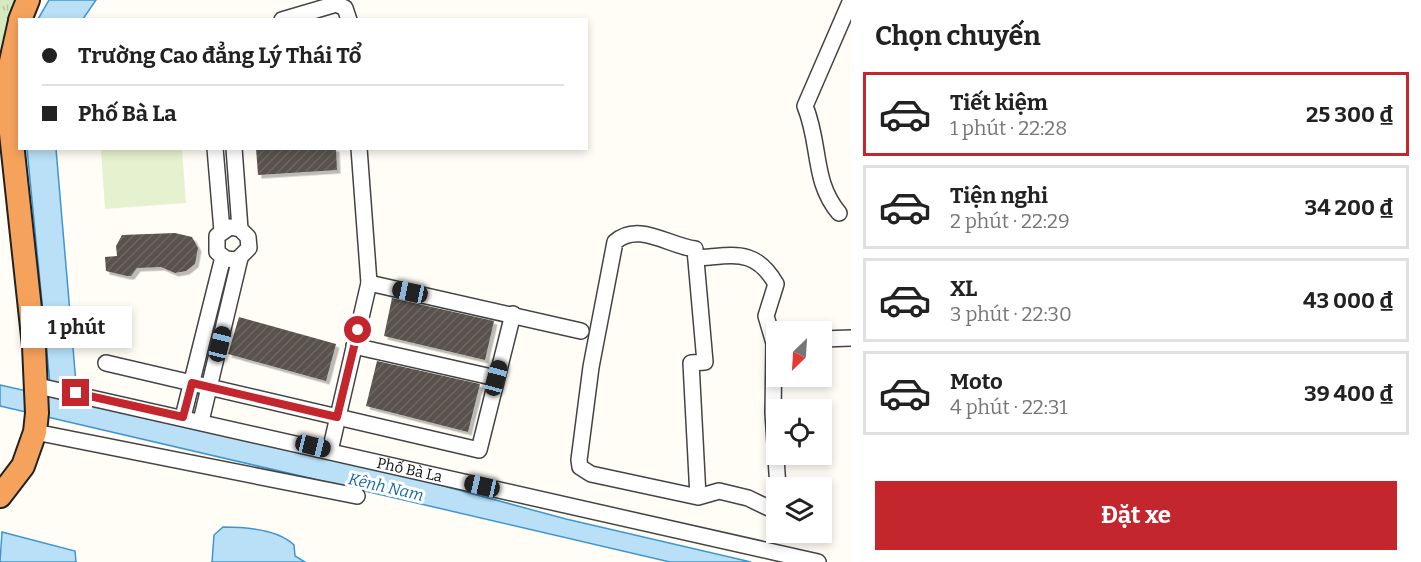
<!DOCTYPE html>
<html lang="vi">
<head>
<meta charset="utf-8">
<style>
	:root { --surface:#fff; --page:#f6f6f6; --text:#222; --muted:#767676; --line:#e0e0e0; --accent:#c4262e }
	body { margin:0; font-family:Bitter,serif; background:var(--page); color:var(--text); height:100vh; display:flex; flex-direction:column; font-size:22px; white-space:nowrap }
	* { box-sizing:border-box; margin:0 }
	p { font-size:20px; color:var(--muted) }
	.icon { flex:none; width:33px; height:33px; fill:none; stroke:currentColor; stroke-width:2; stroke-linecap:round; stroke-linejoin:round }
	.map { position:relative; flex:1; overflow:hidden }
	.panel { display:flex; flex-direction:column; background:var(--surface); width:570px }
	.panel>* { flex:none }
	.top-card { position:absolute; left:18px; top:18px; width:570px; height:132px; border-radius:0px; box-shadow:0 3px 9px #0003; display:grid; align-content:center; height:132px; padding:0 24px; background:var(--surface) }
	.needle { width:39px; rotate:205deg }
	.fabs { position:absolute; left:766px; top:321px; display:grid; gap:12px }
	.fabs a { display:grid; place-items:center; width:66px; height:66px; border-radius:0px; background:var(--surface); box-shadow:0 3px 9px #0003; font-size:30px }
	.end { position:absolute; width:27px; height:27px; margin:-14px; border:8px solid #c4262e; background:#fff; box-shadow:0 0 0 3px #fff }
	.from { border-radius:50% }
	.bubble { position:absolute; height:42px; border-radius:0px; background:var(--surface); box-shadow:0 3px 9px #0003; font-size:20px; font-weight:700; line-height:42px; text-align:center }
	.car { position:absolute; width:18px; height:36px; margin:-18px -9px; border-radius:8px; box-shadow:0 0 4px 2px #0007; background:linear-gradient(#222 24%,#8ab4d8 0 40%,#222 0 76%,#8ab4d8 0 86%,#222 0) }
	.top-card b { display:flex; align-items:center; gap:21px; height:57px; font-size:22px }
	.top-card b+b { border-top:2px solid var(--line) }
	.top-card i { width:15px; height:15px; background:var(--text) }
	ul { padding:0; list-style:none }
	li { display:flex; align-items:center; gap:18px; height:84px; margin:0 12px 9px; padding:0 12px; border:3px solid var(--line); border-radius:0px }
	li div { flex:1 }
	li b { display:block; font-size:22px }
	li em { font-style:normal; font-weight:700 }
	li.active { border-color:var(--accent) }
	li>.icon { width:54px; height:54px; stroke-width:1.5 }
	h2 { padding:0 24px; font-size:27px; line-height:72px }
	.cta { display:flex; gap:12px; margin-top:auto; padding:12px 24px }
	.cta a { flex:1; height:69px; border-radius:0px; background:var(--accent); color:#fff; font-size:24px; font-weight:700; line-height:69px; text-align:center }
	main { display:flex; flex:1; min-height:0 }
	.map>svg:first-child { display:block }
</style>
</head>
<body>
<main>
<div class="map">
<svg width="851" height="562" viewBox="0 0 851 562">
	<defs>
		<pattern id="grass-tufts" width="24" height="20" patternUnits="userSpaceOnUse" patternTransform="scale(1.5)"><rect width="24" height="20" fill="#d5ebbd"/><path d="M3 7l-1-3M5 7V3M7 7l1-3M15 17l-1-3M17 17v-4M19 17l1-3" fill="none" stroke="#b6c8a1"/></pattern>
		<pattern id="building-hatch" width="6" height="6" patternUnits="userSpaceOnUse" patternTransform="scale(1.5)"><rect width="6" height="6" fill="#5a524d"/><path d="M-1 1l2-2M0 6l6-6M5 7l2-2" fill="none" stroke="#6d6662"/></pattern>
		<filter id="shadow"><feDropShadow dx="3.5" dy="3.5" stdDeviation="0" flood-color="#0004"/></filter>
	</defs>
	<rect width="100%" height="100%" fill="#fffdf5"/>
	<path fill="url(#grass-tufts)" d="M0 0H23L0 109Z"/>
	<path fill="#e6f2cf" d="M101 149H182L186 203 105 209Z"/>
	<path fill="#b9e0f7" stroke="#3f96cf" stroke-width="1.5" d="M49 0H96L83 19H38Z
		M27 149H56L76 383 50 384Z
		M0 385 414 478 566 519 751 562H670L0 406Z
		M223 527C246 527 278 529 294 545L295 556 305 562H212L214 535Z
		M2 532 75 551 76 562H0Z"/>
	<path fill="url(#building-hatch)" filter="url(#shadow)" d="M256 148H336L337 170 258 175Z
		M175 233 192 237 198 248 195 264 186 271 175 273 161 267 137 268 131 276H127L106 271 105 257 117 256 116 246 122 235Z
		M392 298 494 321 485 360 384 336Z
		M239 317 336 344 326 381 228 354Z
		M377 361 480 384 468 432 366 406Z"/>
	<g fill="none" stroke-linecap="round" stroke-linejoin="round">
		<defs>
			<g id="minor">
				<path d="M282 20 336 4 345 8 349 20"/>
				<path d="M215 148 222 231"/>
				<path d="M234 148 240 229 248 237 249 248 237 260 226 259 217 252V236L230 227 240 229"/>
				<path d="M839 213C812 181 821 145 805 106L851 0"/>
				<path d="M696 258C733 256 755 247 776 284L766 316 774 343"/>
				<path d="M369 283 581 331"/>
				<path d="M822 339 851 338"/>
				<path d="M777 342 774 343 773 413 778 488"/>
				<path d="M354 346 496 378"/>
				<path d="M106 363 479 450 513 314"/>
				<path id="s1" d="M38 386 818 562"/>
				<path d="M183 417 223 257"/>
				<path d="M201 421 240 258"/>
				<path d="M35 432 357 496"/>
				<path d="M330 451 369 283 359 148"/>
				<path d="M698 497 691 363 705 362 695 249C669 246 638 221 615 242L591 367 579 460 580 467 591 474 698 497 719 491 748 498 777 512"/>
			</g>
			<path id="highway" d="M20 20 28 0
				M0 496 23 466 35 432 37 413 34 346 9 115 10 66 20 21"/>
		</defs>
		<use href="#minor" stroke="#444" stroke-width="18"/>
		<use href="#highway" stroke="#222" stroke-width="26"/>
		<use href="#minor" stroke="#fff" stroke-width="15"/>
		<use href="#highway" stroke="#f5a25d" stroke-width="22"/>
	</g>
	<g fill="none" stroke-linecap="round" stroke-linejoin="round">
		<path stroke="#c4262e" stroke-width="8" d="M76 393 183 417 192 383 337 417 358 330"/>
	</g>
	<g text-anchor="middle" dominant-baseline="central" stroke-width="6" stroke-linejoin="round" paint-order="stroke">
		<g font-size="15" fill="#111" stroke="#fff">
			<text stroke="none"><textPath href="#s1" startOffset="381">Phố Bà La</textPath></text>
		</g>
		<g font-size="16" font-style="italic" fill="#1768a6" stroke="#fff">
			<text transform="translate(386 487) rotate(13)">Kênh Nam</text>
		</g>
	</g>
</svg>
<div class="fabs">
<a><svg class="needle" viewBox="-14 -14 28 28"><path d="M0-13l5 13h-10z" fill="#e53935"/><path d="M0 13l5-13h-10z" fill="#767676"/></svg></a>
<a><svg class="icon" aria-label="locate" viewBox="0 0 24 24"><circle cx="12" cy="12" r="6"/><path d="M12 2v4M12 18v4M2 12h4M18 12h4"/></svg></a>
<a><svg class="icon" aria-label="layers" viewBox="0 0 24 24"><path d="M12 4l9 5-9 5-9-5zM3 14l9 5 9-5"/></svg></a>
</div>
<i class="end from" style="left:358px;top:330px"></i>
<i class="end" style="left:76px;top:393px"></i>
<div class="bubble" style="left:21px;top:306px;width:111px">1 phút</div>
<i class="car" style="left:410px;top:292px;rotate:282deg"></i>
<i class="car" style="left:220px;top:344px;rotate:14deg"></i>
<i class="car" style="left:496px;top:378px;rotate:15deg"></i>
<i class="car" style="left:313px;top:446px;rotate:104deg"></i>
<i class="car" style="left:482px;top:486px;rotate:283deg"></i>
<div class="top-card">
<b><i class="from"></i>Trường Cao đẳng Lý Thái Tổ</b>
<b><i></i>Phố Bà La</b>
</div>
</div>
<section class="panel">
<h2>Chọn chuyến</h2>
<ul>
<li class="active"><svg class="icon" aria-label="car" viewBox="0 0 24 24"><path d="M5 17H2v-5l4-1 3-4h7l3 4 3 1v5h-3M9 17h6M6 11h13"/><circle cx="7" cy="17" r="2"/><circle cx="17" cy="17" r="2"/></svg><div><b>Tiết kiệm</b><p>1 phút · 22:28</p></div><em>25 300 ₫</em></li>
<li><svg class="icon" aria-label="car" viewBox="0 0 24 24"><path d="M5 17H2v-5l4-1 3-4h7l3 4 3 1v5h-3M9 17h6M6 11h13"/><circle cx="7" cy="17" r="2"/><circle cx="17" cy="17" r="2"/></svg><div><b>Tiện nghi</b><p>2 phút · 22:29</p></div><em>34 200 ₫</em></li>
<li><svg class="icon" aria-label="car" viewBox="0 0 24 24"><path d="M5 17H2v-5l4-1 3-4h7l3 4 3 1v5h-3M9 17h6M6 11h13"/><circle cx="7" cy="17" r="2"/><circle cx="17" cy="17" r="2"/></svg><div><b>XL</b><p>3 phút · 22:30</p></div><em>43 000 ₫</em></li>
<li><svg class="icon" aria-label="car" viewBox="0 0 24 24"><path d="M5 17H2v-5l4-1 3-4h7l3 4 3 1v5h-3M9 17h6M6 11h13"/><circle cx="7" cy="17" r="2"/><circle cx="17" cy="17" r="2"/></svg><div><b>Moto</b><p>4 phút · 22:31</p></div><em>39 400 ₫</em></li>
</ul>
<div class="cta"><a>Đặt xe</a></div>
</section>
</main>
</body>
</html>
